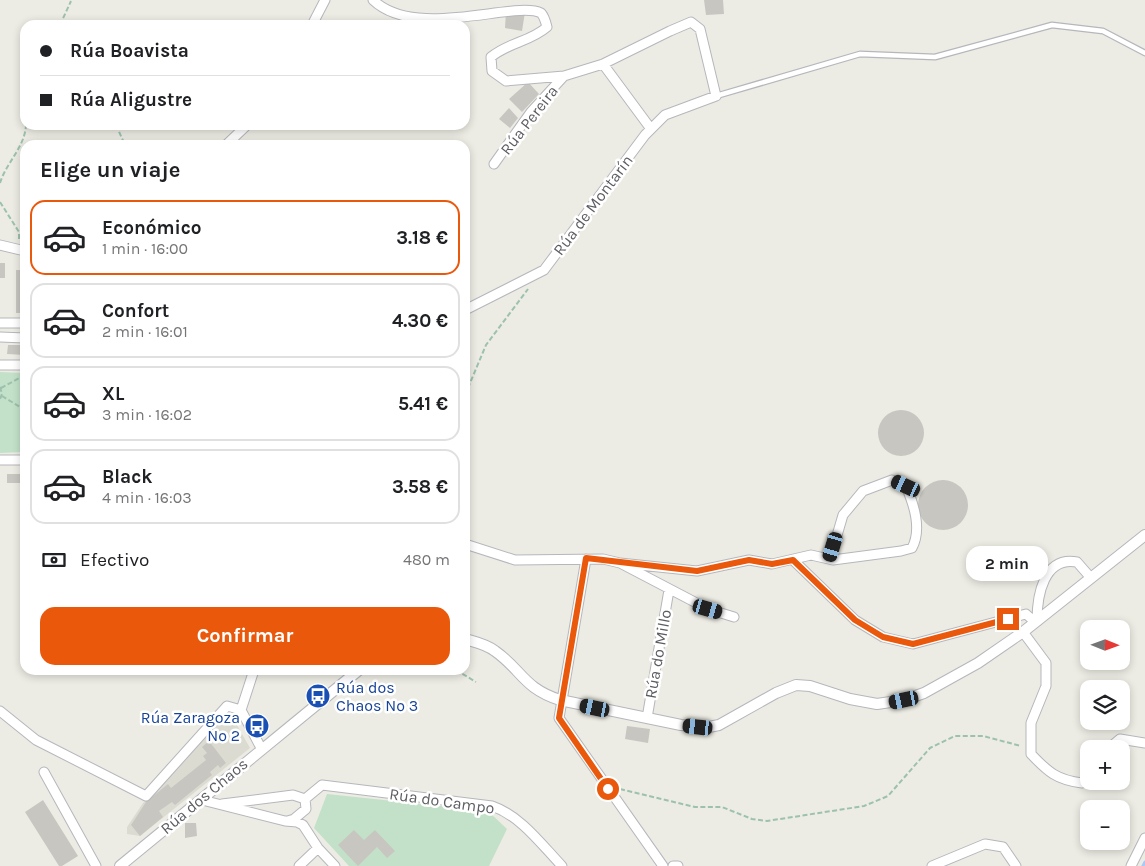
<!DOCTYPE html>
<html lang="es">
<head>
<meta charset="utf-8">
<style>
	:root { --surface:#fff; --page:#f6f6f6; --text:#202124; --muted:#757577; --line:#e0e0e0; --accent:#ea580c }
	body { margin:0; font-family:Karla,sans-serif; background:var(--page); color:var(--text); height:100vh; display:flex; flex-direction:column; font-size:19px; white-space:nowrap }
	* { box-sizing:border-box; margin:0 }
	p { font-size:16px; color:var(--muted) }
	.icon { flex:none; width:28px; height:28px; fill:none; stroke:currentColor; stroke-width:2; stroke-linecap:round; stroke-linejoin:round }
	.map { position:relative; flex:1; overflow:hidden }
	.side { position:absolute; left:20px; top:140px; width:450px; height:535px; display:flex; flex-direction:column; background:var(--surface); border-radius:15px; box-shadow:0 2px 8px #0003 }
	.side>* { flex:none }
	.banner { position:absolute; left:20px; top:20px; width:450px; height:110px; border-radius:15px; box-shadow:0 2px 8px #0003; display:grid; align-content:center; height:110px; padding:0 20px; background:var(--surface) }
	.needle { width:32px; rotate:91deg }
	.fabs { position:absolute; left:1080px; top:620px; display:grid; gap:10px }
	.fabs a { display:grid; place-items:center; width:50px; height:50px; border-radius:10px; background:var(--surface); box-shadow:0 2px 8px #0003; font-size:25px }
	.end { position:absolute; width:22px; height:22px; margin:-11px; border:6px solid #ea580c; background:#fff; box-shadow:0 0 0 2px #fff }
	.from { border-radius:50% }
	.bubble { position:absolute; height:35px; border-radius:15px; background:var(--surface); box-shadow:0 2px 8px #0003; font-size:16px; font-weight:700; line-height:35px; text-align:center }
	.car { position:absolute; width:15px; height:30px; margin:-15px -8px; border-radius:6px; box-shadow:0 0 4px 1px #0007; background:linear-gradient(#222 24%,#8ab4d8 0 40%,#222 0 76%,#8ab4d8 0 86%,#222 0) }
	.banner b { display:flex; align-items:center; gap:18px; height:48px; font-size:19px }
	.banner b+b { border-top:1px solid var(--line) }
	.banner i { width:12px; height:12px; background:var(--text) }
	ul { padding:0; list-style:none }
	li { display:flex; align-items:center; gap:15px; height:75px; margin:0 10px 8px; padding:0 10px; border:2px solid var(--line); border-radius:15px }
	li div { flex:1 }
	li b { display:block; font-size:19px }
	li em { font-style:normal; font-weight:700 }
	li.selected { border-color:var(--accent) }
	li>.icon { width:45px; height:45px; stroke-width:1.5 }
	h2 { padding:0 20px; font-size:22px; line-height:60px }
	.pay { display:flex; align-items:center; gap:12px; height:55px; padding:0 20px; font-size:19px }
	.pay p { margin-inline-start:auto }
	.action { display:flex; gap:10px; margin-top:auto; padding:10px 20px }
	.action a { flex:1; height:58px; border-radius:15px; background:var(--accent); color:#fff; font-size:20px; font-weight:700; line-height:58px; text-align:center }
	.map>svg:first-child { display:block }
</style>
</head>
<body>
<div class="map">
<svg width="1145" height="866" viewBox="0 0 1145 866">
	<rect width="100%" height="100%" fill="#ecece4"/>
	<path fill="#dcdbd2" d="M229 711 250 748 140 836 127 834V827L143 803 224 713Z"/>
	<path fill="#c3e1c8" d="M0 372 24 373 23 452 0 453Z
		M327 794 488 811 507 829 489 866H349L314 828Z"/>
	<g fill="none" stroke-linecap="round" stroke-linejoin="round">
		<path stroke="#abc8f5" stroke-width="3" d="M1143 866 1145 862"/>
	</g>
	<path fill="#c8c6c0" d="M704 0H723L724 14 706 15Z
		M506 11 525 12 522 31 505 28Z
		M528 82 539 94 522 112 509 99Z
		M509 108 518 118 510 128 499 119Z
		M0 263H5V278H0Z
		M16 270H25V313H16Z
		M8 345H25V355L7 354Z
		M878 433a23 23 0 1 1 46 0a23 23 0 1 1-46 0Z
		M7 474H25V483H7Z
		M918 505a25 25 0 1 1 50 0a25 25 0 1 1-50 0Z
		M627 726 650 729 648 743 625 739Z
		M209 741 226 763 220 768 218 765 210 772 212 775 175 805 172 802 159 811 163 817 140 836 131 825 146 802 168 784 171 788 206 760 203 756 207 753 202 747Z
		M43 800 78 856 62 866H59L25 812Z
		M185 823H196L197 836 185 838Z
		M354 830 364 840 375 830 395 851 387 858 377 847 358 866 338 845Z"/>
	<g fill="none" stroke-linecap="round" stroke-linejoin="round">
		<defs>
			<path id="service" d="M716 96 860 54 935 57 1052 25 1103 31 1145 53"/>
			<path id="minor" d="M373 0C416 41 515 0 541 13 544 16 546 23 547 27 530 42 509 42 491 57L492 71 506 81 564 76 603 64 670 31 691 22 700 29 716 96 665 115 645 135 544 270 465 310
				M312 25 325 0
				M603 64 651 129
				M226 145 247 125
				M494 164 531 112 564 76
				M0 245 25 251
				M0 323H25
				M0 337 25 338
				M0 365H25
				M0 460H25
				M465 544 515 560 603 559 620 563 708 609 734 617
				M586 559 559 718 663 866
				M793 560 855 620 883 637 913 644 1026 614 1035 622
				M620 563 697 571 749 560 772 564 811 555 833 560 901 551 912 548C922 529 914 505 906 486L892 480 863 491 843 515 830 559
				M1037 621C1037 595 1044 556 1077 562L1091 578
				M1023 632 1046 663V686L1031 723V754C1048 772 1057 780 1082 783L1089 777
				M254 670 241 710 261 748
				M0 711 36 740 146 796 227 706 241 710
				M647 718 669 590
				M1108 749 1120 739 1145 743
				M44 772 96 866
				M305 799 322 785 492 806C521 816 541 844 562 866
				M202 800 285 821 297 822 303 825 318 848 335 866
				M222 804 293 795 305 799
				M288 821 294 819 306 809 305 799
				M299 866 318 848
				M673 866H678
				M932 866 985 844 1003 847 1016 866
				M1131 866 1145 838"/>
			<path id="tertiary" d="M465 639C475 642 486 644 495 651 522 670 523 688 560 700L681 725 709 727 719 725 776 693 796 685 810 686 850 699 877 704 904 700 924 693 978 663 1023 632 1145 535
				M120 866 359 670"/>
		</defs>
		<use href="#service" stroke="#b6b7bc" stroke-width="7"/>
		<use href="#minor" stroke="#b6b7bc" stroke-width="11"/>
		<use href="#tertiary" stroke="#b6b7bc" stroke-width="12"/>
		<path stroke="#9dc1ae" stroke-width="2" stroke-dasharray="5 2.5" stroke-linecap="butt" d="M60 25 71 1
			M116 125 125 145
			M0 183C6 163 25 147 26 125
			M0 202 19 232V241
			M0 387 2 394 0 399
			M1 388 25 375
			M465 395 486 345 528 289
			M2 396 25 410
			M456 670 476 682
			M620 789 695 807H722L752 819 767 821 864 806 888 796 930 748 955 736H983L1021 746"/>
		<use href="#service" stroke="#fff" stroke-width="4.5"/>
		<use href="#minor" stroke="#fff" stroke-width="9"/>
		<use href="#tertiary" stroke="#fff" stroke-width="10"/>
	</g>
	<g fill="none" stroke-linecap="round" stroke-linejoin="round">
		<path stroke="#ea580c" stroke-width="6" d="M608 789 559 718 586 558 697 571 749 560 772 564 793 560 855 620 883 637 913 644 1008 619"/>
	</g>
	<defs>
		<symbol id="bus-disc" viewBox="-11 -11 22 22"><circle r="9.5" fill="#1a4fb4" stroke="#fff"/><path d="M-5-6H5V4H4V6H2V4H-2V6H-4V4H-5ZM-3.5-4V0h7V-4ZM-3.5 1.2v1.5H-2V1.2ZM2 1.2v1.5H3.5V1.2Z" fill="#fff"/></symbol>
	</defs>
	<g fill-rule="evenodd">
		<use href="#bus-disc" x="304" y="682" width="28" height="28"/>
		<use href="#bus-disc" x="243" y="712" width="28" height="28"/>
	</g>
	<g text-anchor="middle" dominant-baseline="central" stroke-width="5" stroke-linejoin="round" paint-order="stroke">
		<g font-size="16" fill="#5c5d62" stroke="#fff">
			<text transform="translate(529 120) rotate(-52)">Rúa Pereira</text>
			<text transform="translate(593 205) rotate(-53)">Rúa de Montarín</text>
			<text transform="translate(658 654) rotate(-80)">Rúa do Millo</text>
			<text transform="translate(204 796) rotate(-40)">Rúa dos Chaos</text>
			<text transform="translate(442 801) rotate(8)">Rúa do Campo</text>
		</g>
		<g font-size="16" fill="#164399" stroke="#fff" text-anchor="start">
			<text x="336" y="687">Rúa dos<tspan x="336" dy="18">Chaos Nº 3</tspan></text>
			<text x="240" y="717" text-anchor="end">Rúa Zaragoza<tspan x="240" dy="18">Nº 2</tspan></text>
		</g>
	</g>
</svg>
<div class="fabs">
<a><svg class="needle" viewBox="-14 -14 28 28"><path d="M0-13l5 13h-10z" fill="#e53935"/><path d="M0 13l5-13h-10z" fill="#757577"/></svg></a>
<a><svg class="icon" aria-label="layers" viewBox="0 0 24 24"><path d="M12 4l9 5-9 5-9-5zM3 14l9 5 9-5"/></svg></a>
<a>+</a>
<a>−</a>
</div>
<i class="end from" style="left:608px;top:789px"></i>
<i class="end" style="left:1008px;top:619px"></i>
<div class="bubble" style="left:966px;top:546px;width:82px">2 min</div>
<i class="car" style="left:906px;top:486px;rotate:295deg"></i>
<i class="car" style="left:833px;top:547px;rotate:197deg"></i>
<i class="car" style="left:708px;top:609px;rotate:106deg"></i>
<i class="car" style="left:904px;top:700px;rotate:258deg"></i>
<i class="car" style="left:595px;top:708px;rotate:282deg"></i>
<i class="car" style="left:698px;top:727px;rotate:276deg"></i>
<div class="banner">
<b><i class="from"></i>Rúa Boavista</b>
<b><i></i>Rúa Aligustre</b>
</div>
<section class="side">
<h2>Elige un viaje</h2>
<ul>
<li class="selected"><svg class="icon" aria-label="car" viewBox="0 0 24 24"><path d="M5 17H2v-5l4-1 3-4h7l3 4 3 1v5h-3M9 17h6M6 11h13"/><circle cx="7" cy="17" r="2"/><circle cx="17" cy="17" r="2"/></svg><div><b>Económico</b><p>1 min · 16:00</p></div><em>3.18 €</em></li>
<li><svg class="icon" aria-label="car" viewBox="0 0 24 24"><path d="M5 17H2v-5l4-1 3-4h7l3 4 3 1v5h-3M9 17h6M6 11h13"/><circle cx="7" cy="17" r="2"/><circle cx="17" cy="17" r="2"/></svg><div><b>Confort</b><p>2 min · 16:01</p></div><em>4.30 €</em></li>
<li><svg class="icon" aria-label="car" viewBox="0 0 24 24"><path d="M5 17H2v-5l4-1 3-4h7l3 4 3 1v5h-3M9 17h6M6 11h13"/><circle cx="7" cy="17" r="2"/><circle cx="17" cy="17" r="2"/></svg><div><b>XL</b><p>3 min · 16:02</p></div><em>5.41 €</em></li>
<li><svg class="icon" aria-label="car" viewBox="0 0 24 24"><path d="M5 17H2v-5l4-1 3-4h7l3 4 3 1v5h-3M9 17h6M6 11h13"/><circle cx="7" cy="17" r="2"/><circle cx="17" cy="17" r="2"/></svg><div><b>Black</b><p>4 min · 16:03</p></div><em>3.58 €</em></li>
</ul>
<div class="pay"><svg class="icon" aria-label="cash" viewBox="0 0 24 24"><path d="M3 7h18v10H3z"/><circle cx="12" cy="12" r="2"/></svg>Efectivo<p>480 m</p></div>
<div class="action"><a>Confirmar</a></div>
</section>
</div>
</body>
</html>
